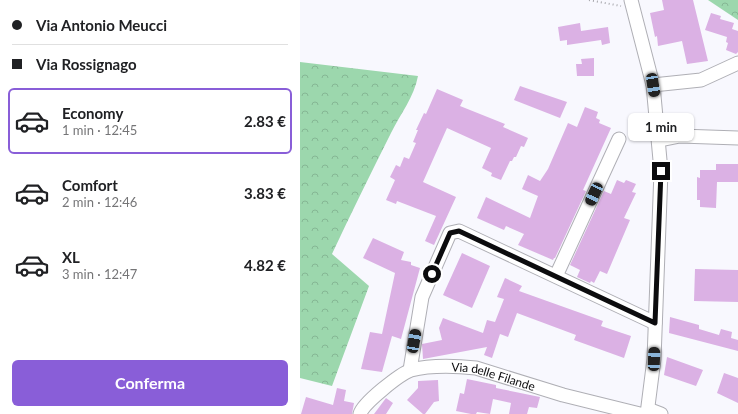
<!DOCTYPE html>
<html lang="it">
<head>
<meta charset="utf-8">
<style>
	:root { --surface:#fff; --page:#f2f2f2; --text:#202124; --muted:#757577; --line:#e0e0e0; --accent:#895ed8 }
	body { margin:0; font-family:Lato,sans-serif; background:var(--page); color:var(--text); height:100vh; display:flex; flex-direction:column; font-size:15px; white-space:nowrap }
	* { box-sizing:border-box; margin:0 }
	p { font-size:13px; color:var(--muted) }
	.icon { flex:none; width:22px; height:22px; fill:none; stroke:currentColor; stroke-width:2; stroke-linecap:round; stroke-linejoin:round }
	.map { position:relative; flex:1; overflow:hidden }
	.side { display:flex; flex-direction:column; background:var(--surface); width:300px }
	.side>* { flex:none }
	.banner { display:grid; align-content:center; height:88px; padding:0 12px; background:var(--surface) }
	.end { position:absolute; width:18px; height:18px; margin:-9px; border:5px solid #0c0c0e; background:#fff; box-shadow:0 0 0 2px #fff }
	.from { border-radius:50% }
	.bubble { position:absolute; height:28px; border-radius:6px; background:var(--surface); box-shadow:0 1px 3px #0004; font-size:13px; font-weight:700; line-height:28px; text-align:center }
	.car { position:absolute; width:12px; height:24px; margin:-12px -6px; border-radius:5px; box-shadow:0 0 3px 1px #0007; background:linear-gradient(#222 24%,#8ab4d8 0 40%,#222 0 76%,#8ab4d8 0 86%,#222 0) }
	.banner b { display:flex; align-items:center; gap:14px; height:38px; font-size:15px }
	.banner b+b { border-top:1px solid var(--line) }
	.banner i { width:10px; height:10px; background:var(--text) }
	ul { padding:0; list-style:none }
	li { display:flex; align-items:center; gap:12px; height:66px; margin:0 8px 6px; padding:0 4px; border:2px solid transparent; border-radius:6px }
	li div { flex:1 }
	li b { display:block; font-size:15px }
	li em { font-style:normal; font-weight:700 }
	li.current { border-color:var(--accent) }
	li>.icon { width:36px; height:36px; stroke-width:1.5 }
	.primary-button { display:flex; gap:8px; margin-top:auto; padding:8px 12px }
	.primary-button a { flex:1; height:46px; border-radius:6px; background:var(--accent); color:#fff; font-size:16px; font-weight:700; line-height:46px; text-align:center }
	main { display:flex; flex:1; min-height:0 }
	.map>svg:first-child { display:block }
</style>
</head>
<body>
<main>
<section class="side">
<div class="banner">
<b><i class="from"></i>Via Antonio Meucci</b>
<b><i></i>Via Rossignago</b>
</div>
<ul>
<li class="current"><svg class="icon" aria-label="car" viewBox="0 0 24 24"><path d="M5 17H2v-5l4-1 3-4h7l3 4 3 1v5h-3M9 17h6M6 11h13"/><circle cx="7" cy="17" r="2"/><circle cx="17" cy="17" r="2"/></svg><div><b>Economy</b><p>1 min · 12:45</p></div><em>2.83 €</em></li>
<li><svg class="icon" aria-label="car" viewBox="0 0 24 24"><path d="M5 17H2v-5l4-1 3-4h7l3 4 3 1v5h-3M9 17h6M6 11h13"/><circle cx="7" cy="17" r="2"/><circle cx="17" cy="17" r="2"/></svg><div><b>Comfort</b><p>2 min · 12:46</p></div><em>3.83 €</em></li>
<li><svg class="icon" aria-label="car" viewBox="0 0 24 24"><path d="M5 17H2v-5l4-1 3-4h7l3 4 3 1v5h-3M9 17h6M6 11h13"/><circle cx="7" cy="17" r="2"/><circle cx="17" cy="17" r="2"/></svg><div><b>XL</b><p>3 min · 12:47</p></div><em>4.82 €</em></li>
</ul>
<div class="primary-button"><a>Conferma</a></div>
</section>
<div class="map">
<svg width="438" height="414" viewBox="0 0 438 414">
	<defs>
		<pattern id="forest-crowns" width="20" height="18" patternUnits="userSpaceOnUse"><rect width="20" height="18" fill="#9cd7ad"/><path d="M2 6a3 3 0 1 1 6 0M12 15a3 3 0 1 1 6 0" fill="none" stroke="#85b794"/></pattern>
	</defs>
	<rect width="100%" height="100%" fill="#f8f8fe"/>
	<path fill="url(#forest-crowns)" d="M408 0H438V20Z
		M0 62 118 76C114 97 101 113 91 133 71 173 51 213 32 254L69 286 32 386 0 378Z"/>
	<path fill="#dbb1e4" d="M362 0H393L408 61 387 64 382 41 358 46 357 36 355 37 350 13 364 10Z
		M411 13 421 16 420 19 434 23 432 29 438 31V52L436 54 426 50 428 43 426 42 427 37 405 30Z
		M280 23 281 31 308 27 310 43 302 45 301 40 267 45V40L260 41 258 27Z
		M294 58V76H277L276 64H282L281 59Z
		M220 86 267 102 260 118 214 100Z
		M137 89 163 100 160 106 205 124 203 127 228 138 224 147 221 146 216 157H214L212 161H210L201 180 191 176 192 173 182 168 191 148 147 128 123 182 156 197 134 245 125 241 136 216 97 201 96 204 86 200 95 180 90 177 96 165 100 167 104 157 109 159 116 143 113 142 118 130H116L124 113 126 114Z
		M285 107 298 112 296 118 300 120 299 123 311 128 283 190 286 191 255 258H254L253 260 218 245 224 234 206 226 204 230 177 218 186 197 230 218 238 196 222 189 228 175 240 181 248 169 268 123 277 127Z
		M416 164H438V182H417L416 208 400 207V200H397V177L400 178V170H416Z
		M317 180 324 183 326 180 336 184 332 192 336 193 324 218 330 220 307 274 300 271 294 283 291 281 290 283 277 277 280 270 270 265 304 191 311 194Z
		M73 238 104 252 101 260 111 262V265L120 268 101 339 92 336 82 372 61 369 70 332 82 334 95 273 63 258Z
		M162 253 190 266 172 308 143 295Z
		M395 269 438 270V302L394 301Z
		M205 278 222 286 219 291 303 321 301 326 331 336 324 358 274 340 276 335 217 313 208 337 200 334 192 358 184 355 187 347 123 359 122 344 142 340 139 328 143 318 183 333 187 320 195 322 204 299 197 297Z
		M370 317 399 325V329L419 335 421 329 432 332 431 338 438 340V351L369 333Z
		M367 357 403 370 396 386 364 375Z
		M424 373 438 378V403L417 393Z
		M167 379 196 385V388L240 397 237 408 229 407 227 414H209L211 403 193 399 190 414 177 412 176 414H171L156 411 160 393 164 394Z
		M138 380 139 401 134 402 125 414H123L107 400 118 388V381Z
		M37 388 46 390 44 401 54 403 52 414H1L6 397 33 405Z
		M86 398 93 403 86 414H74Z"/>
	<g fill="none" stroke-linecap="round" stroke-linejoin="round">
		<defs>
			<g id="minor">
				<path d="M331 0 353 85 361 171 354 359 347 414"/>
				<path d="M353 85 401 80 438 63"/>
				<path d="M360 140 380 136 438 138"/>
				<path d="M256 276 319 139"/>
				<path d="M110 370 122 297 150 233 159 231 355 323"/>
				<path d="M348 409 361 414"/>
				<path id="s1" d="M60 414C63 403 100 374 111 370 131 365 156 366 176 368L263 395 340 414"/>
			</g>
		</defs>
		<use href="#minor" stroke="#afafb5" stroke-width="15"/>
		<path stroke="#a7a7ac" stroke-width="2" stroke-dasharray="1 3" stroke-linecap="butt" d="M289 0 321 6"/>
		<use href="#minor" stroke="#fff" stroke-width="13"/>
	</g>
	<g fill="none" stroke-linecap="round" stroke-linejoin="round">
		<path stroke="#0c0c0e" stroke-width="5" d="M132 274 150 233 159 231 355 323 361 171"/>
	</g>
	<g text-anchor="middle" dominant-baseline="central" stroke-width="3" stroke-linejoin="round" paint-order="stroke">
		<g font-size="12" fill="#0c0c0e" stroke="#fff">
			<text stroke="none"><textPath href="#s1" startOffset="152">Via delle Filande</textPath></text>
		</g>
	</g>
</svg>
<i class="end from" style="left:132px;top:274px"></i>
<i class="end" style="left:361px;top:171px"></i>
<div class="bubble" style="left:328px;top:113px;width:66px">1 min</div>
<i class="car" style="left:353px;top:85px;rotate:171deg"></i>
<i class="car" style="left:294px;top:194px;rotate:205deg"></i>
<i class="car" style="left:114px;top:341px;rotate:10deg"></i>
<i class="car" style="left:354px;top:359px;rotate:2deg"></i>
</div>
</main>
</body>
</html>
